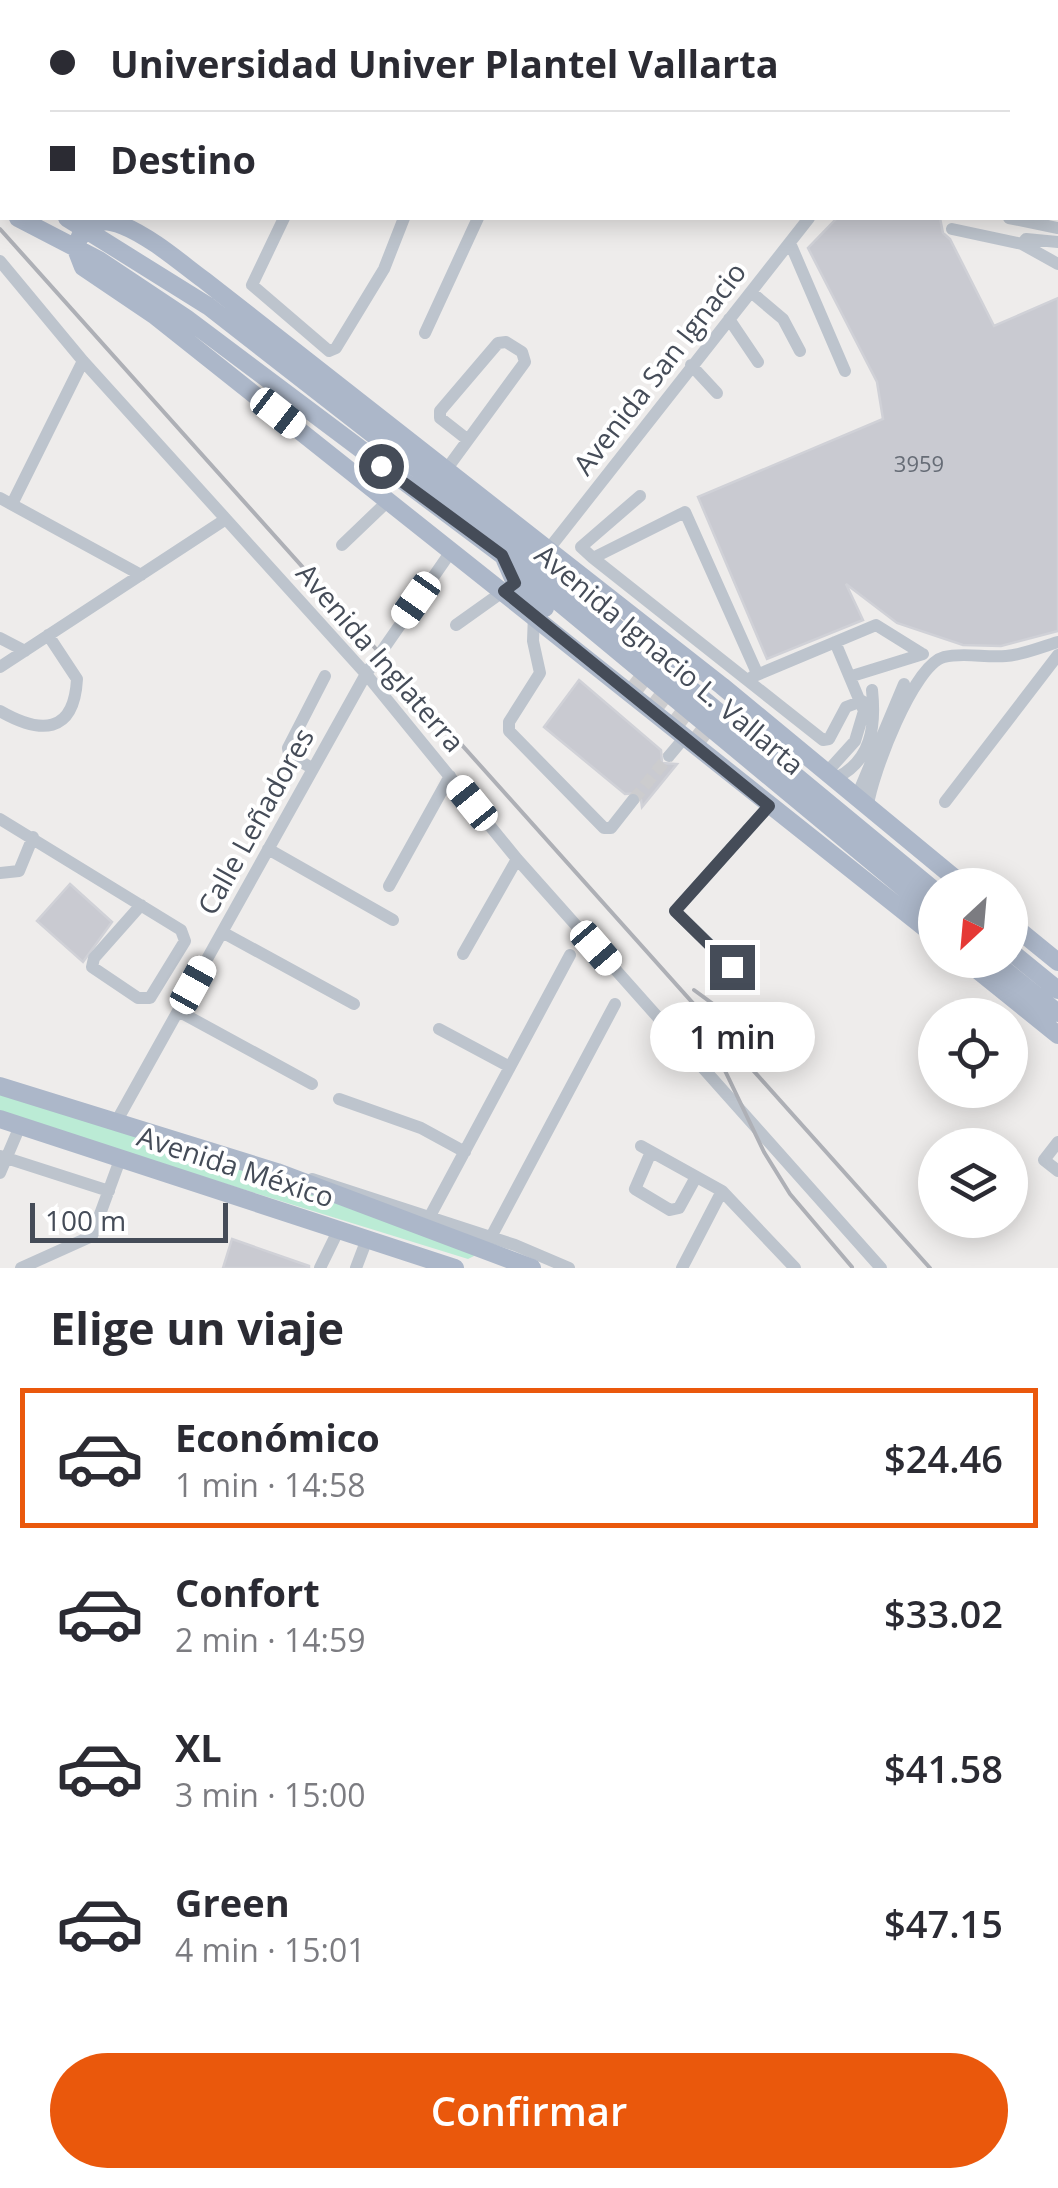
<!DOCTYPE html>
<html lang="es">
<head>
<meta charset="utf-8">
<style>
	:root { --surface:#fff; --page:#f7f7f7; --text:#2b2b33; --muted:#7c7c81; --line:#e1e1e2; --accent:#ea580c }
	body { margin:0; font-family:"Open Sans",sans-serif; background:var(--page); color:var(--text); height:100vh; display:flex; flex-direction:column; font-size:38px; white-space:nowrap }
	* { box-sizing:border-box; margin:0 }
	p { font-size:32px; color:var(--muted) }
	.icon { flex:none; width:55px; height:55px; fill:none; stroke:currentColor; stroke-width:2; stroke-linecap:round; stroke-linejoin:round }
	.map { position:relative; height:1268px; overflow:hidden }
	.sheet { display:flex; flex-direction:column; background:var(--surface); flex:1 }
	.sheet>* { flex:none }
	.top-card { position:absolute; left:0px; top:0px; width:1060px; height:220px; box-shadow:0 5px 25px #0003; display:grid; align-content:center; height:220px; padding:0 50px; background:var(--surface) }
	.needle { width:65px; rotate:206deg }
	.buttons { position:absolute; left:918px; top:868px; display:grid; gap:20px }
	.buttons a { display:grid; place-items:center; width:110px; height:110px; border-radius:50%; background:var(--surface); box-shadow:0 5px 25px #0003; font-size:50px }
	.scale { position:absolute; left:30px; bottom:25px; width:198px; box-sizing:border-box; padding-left:10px; border:5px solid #454c58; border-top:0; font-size:28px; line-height:35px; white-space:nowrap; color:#454c58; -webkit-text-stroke:8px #fff; paint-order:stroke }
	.end { position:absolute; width:45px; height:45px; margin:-22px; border:12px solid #454c58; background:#fff; box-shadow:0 0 0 5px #fff }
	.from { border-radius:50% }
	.bubble { position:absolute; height:70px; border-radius:35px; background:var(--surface); box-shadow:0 5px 25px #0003; font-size:32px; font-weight:600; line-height:70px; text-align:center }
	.car { position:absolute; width:30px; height:60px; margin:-30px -15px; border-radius:12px; box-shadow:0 0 8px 2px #0007; background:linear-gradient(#fff 24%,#345 0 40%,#fff 0 76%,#345 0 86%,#fff 0) }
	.top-card b { display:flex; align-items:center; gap:35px; height:95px; font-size:38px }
	.top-card b+b { border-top:2px solid var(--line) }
	.top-card i { width:25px; height:25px; background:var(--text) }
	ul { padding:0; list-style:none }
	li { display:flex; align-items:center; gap:30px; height:140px; margin:0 20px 15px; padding:0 30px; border:5px solid transparent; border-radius:0px }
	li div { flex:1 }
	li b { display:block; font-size:38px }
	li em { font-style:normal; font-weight:600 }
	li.on { border-color:var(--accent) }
	li>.icon { width:90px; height:90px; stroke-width:1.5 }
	h2 { padding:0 50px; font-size:45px; line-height:120px }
	.primary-button { display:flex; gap:20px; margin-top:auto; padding:20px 50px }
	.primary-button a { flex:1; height:115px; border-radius:60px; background:var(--accent); color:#fff; font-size:40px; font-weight:600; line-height:115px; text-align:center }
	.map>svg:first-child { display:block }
</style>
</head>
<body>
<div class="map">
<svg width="1058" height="1268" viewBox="0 0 1058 1268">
	<rect width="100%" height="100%" fill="#eeeceb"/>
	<path fill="#bbebd5" d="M0 1089 279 1175 472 1249 474 1256 468 1259 0 1114Z"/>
	<path fill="#c9cad1" stroke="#d0d1d7" stroke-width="2.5" d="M837 218H940L943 233 950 239 994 326 1058 298V631L1001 646 963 645 897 623 846 584 863 620 767 659 698 497 883 419 877 382 808 248Z
		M579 680 661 750 662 763 677 764 642 807 640 793 625 794 544 727Z
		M70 884 112 922 83 962 37 921Z
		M232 1239 309 1266V1268H223Z"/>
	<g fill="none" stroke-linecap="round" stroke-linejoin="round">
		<path stroke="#ccccce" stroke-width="12" stroke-dasharray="12 6" stroke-linecap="butt" d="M633 800 669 756"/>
		<path stroke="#ccccce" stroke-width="18" stroke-dasharray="18 9" stroke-linecap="butt" d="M630 680 713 744"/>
		<path stroke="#76c6ab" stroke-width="2.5" stroke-dasharray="8 5" stroke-linecap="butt" d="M0 66 2 67
			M0 115 2 116"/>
		<path stroke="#bdc4cd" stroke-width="12" d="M137 0 141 2
			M397 0 403 2
			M571 0 576 2
			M678 0 681 2
			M886 0 887 2
			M1039 0 1040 2
			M16 2 17 0
			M101 2 102 0
			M117 2 118 0
			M590 2V0
			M621 2 623 0
			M708 2 710 0
			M0 11 2 12
			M1058 28V29
			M0 151 2 153
			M284 218 252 285 329 351 336 348 384 269 404 218
			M1009 218 1058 228
			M952 229 1022 244
			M1058 242 1026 239 1022 244 1058 264
			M790 243 845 371
			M0 261 83 361 366 674 517 859 881 1268
			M751 292 783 319 800 351
			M729 319 758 362
			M425 333 478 218
			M691 365 717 393
			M446 470 525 362 522 352 506 342 498 343 440 411V418L468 440
			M0 498 141 575
			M12 504 83 361
			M342 545 389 500
			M548 550 809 218
			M593 558 581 547 640 496
			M534 614 533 641 540 673 509 722V731L604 828H611L633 800
			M456 625 508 588
			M0 638 25 651
			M0 667 226 519
			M757 673 685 512 593 558 823 740 829 739 846 707 862 701
			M852 676 923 654
			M752 677 876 625 921 653
			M0 711C40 734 74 735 77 679L48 635
			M669 756 685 737
			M313 769 289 754 288 748 325 676
			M827 772 855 741 864 711 835 642
			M836 778C871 761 876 727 872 690
			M857 796 904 684
			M945 802 1058 655
			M868 805C872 775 913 665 944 657 963 652 986 658 1006 656 1023 655 1041 647 1058 642
			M0 819 181 930 185 941 150 998H138L92 967 94 958 141 905
			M268 849 393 920
			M0 873 19 871 33 837
			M996 885 998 883
			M389 886 450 776
			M222 932 354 1004
			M463 954 517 859
			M733 967 675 911 769 806
			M178 1011 312 1084
			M439 1029 510 1067
			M339 1099 421 1128 465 1152
			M115 1124 366 674 452 550
			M1058 1142 1044 1160 1058 1171
			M641 1146 722 1191 795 1268
			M651 1152 635 1189 670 1210 679 1208 696 1177
			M0 1156 109 1191
			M0 1173 20 1126
			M312 1179 515 1245 569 1268
			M430 1216 570 955
			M491 1237 615 1004
			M21 1268 92 1236 121 1157
			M320 1268 339 1229
			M356 1268 367 1239
			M682 1268 722 1191"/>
		<path stroke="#acb7c9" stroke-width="18" d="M0 183 2 184
			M0 209 2 210
			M18 218 99 260 186 318 502 555 935 914
			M67 218 208 306 542 566 935 891
			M505 560 515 583 545 608
			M1010 923 1058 962
			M935 936 154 315 83 267 76 249C90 180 174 259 204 280L722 686 963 885
			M1010 951 1058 990
			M965 960 1058 1035
			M992 960 1058 1013
			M0 1086 277 1172 532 1268
			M0 1119 455 1268"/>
		<path stroke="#aeb0b6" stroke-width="4" d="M0 229 930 1268
			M694 990 743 1026 778 1045
			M705 1029 764 1152 790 1194 852 1267"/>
	</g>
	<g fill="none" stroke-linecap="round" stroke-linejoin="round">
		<path stroke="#454c58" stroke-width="12" d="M381 466 502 555 515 583 504 591 769 806 675 911 732 967"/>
	</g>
	<g text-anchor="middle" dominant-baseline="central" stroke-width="8" stroke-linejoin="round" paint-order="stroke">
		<g font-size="22" fill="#666c76">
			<text x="919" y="463">3959</text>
		</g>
		<g font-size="28" fill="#454c58" stroke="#fff">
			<text transform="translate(659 368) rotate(-52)">Avenida San Ignacio</text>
			<text transform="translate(381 657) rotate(49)">Avenida Inglaterra</text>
			<text transform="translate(670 659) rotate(40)">Avenida Ignacio L. Vallarta</text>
			<text transform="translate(255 821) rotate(-61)">Calle Leñadores</text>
			<text transform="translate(236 1166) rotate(18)">Avenida México</text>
		</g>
	</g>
</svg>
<div class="buttons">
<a><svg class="needle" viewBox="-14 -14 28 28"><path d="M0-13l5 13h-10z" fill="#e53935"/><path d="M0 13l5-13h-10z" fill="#7c7c81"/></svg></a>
<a><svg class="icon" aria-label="locate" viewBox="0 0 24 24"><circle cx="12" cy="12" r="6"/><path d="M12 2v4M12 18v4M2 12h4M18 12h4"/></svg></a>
<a><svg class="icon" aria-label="layers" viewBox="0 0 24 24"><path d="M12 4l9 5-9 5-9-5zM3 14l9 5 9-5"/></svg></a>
</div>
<div class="scale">100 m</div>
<i class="end from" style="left:381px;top:466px"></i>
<i class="end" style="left:732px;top:967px"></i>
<div class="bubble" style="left:650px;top:1002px;width:165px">1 min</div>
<i class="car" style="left:278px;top:413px;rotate:128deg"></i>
<i class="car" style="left:416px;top:600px;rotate:215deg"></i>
<i class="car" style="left:472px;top:803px;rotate:321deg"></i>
<i class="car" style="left:596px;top:948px;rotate:139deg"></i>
<i class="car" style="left:193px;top:985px;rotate:29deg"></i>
<div class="top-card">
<b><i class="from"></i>Universidad Univer Plantel Vallarta</b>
<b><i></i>Destino</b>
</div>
</div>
<section class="sheet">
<h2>Elige un viaje</h2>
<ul>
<li class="on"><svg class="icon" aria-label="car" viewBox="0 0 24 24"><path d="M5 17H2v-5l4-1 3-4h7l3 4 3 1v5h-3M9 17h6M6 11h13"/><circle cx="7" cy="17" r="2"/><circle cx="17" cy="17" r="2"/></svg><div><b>Económico</b><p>1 min · 14:58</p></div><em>$24.46</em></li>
<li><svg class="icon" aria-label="car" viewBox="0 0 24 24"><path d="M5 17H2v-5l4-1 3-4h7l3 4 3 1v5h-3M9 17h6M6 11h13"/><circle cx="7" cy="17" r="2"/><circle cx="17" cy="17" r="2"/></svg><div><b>Confort</b><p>2 min · 14:59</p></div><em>$33.02</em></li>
<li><svg class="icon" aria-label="car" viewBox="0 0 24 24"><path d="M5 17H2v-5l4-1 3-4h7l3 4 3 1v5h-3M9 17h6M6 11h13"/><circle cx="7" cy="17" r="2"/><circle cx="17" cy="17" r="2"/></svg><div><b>XL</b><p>3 min · 15:00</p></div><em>$41.58</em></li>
<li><svg class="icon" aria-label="car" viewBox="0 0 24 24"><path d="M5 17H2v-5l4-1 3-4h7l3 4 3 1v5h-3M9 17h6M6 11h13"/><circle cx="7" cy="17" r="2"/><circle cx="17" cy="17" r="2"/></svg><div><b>Green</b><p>4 min · 15:01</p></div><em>$47.15</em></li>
</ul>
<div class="primary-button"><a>Confirmar</a></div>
</section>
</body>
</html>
